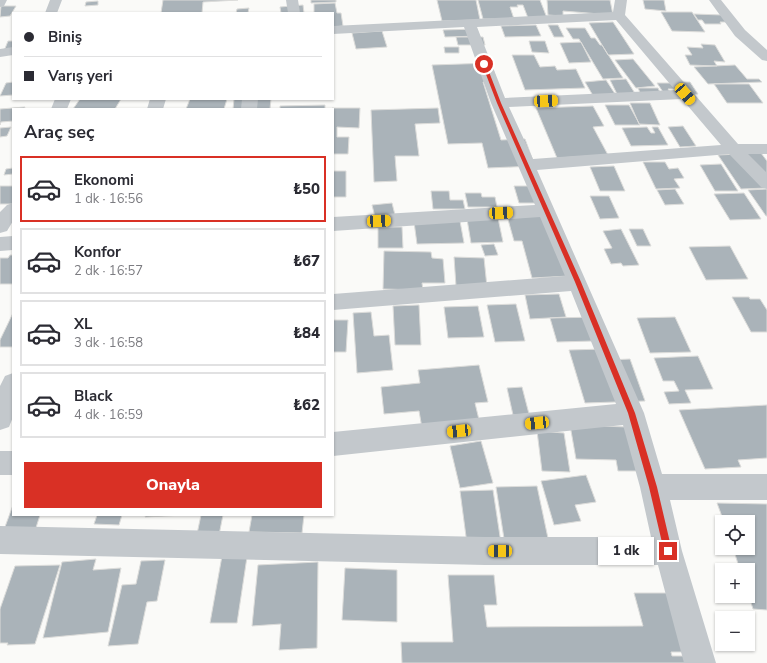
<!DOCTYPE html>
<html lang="tr">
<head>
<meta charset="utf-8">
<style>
	:root { --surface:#fff; --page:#f2f2f3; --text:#2b2b33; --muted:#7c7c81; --line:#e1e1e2; --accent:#d93025 }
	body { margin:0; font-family:"Nunito Sans",sans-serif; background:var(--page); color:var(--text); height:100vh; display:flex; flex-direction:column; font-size:15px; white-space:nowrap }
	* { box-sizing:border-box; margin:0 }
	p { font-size:13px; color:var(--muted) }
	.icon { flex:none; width:22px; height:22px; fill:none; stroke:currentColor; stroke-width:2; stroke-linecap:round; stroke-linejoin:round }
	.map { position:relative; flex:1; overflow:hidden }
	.drawer { position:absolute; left:12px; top:108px; width:322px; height:408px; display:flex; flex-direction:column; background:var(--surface); border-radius:0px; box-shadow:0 1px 3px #0004 }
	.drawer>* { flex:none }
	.hud { position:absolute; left:12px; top:12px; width:322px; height:88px; border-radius:0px; box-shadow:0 1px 3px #0004; display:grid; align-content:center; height:88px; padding:0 12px; background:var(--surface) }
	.tools { position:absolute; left:715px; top:515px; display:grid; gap:8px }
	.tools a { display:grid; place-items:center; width:40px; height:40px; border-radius:0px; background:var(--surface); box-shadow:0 1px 3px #0004; font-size:20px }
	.end { position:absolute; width:18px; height:18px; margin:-9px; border:5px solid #d93025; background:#fff; box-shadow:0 0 0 2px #fff }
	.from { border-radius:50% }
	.bubble { position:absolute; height:28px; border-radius:0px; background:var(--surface); box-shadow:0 1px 3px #0004; font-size:13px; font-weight:800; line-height:28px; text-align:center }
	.car { position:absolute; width:12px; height:24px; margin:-12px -6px; border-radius:5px; box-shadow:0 0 3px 1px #0007; background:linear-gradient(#f5c518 24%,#345 0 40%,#f5c518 0 76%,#345 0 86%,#f5c518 0) }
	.hud b { display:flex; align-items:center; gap:14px; height:38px; font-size:15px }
	.hud b+b { border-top:1px solid var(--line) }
	.hud i { width:10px; height:10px; background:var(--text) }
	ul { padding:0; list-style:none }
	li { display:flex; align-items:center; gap:12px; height:66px; margin:0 8px 6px; padding:0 4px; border:2px solid var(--line); border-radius:0px }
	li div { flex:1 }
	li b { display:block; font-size:15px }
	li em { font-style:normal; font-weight:800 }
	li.on { border-color:var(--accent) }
	li>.icon { width:36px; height:36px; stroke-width:1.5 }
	h2 { padding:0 12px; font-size:18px; line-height:48px }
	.button { display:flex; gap:8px; margin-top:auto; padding:8px 12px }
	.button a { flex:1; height:46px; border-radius:0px; background:var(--accent); color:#fff; font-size:16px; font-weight:800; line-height:46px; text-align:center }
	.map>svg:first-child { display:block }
</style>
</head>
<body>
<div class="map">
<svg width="767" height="663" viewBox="0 0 767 663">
	<rect width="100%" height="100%" fill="#fafaf8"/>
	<path fill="#aab3b9" stroke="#dcdcda" d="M163 0H238L203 2 202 13H161Z
		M311 0H336V2L311 3Z
		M437 0H476L480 20 442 21Z
		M478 0H540L547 18H528L523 5H517L518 7H510L514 19H483Z
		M547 0H610L613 15 563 11V16L548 15Z
		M643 0H664L666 11 645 9Z
		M98 1V5L85 6 86 2Z
		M335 3 337 13H341L343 26 333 27V13H314V4Z
		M303 5 304 13H281L280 7Z
		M1 6H16L10 16 0 17Z
		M249 8 248 13H236L237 9Z
		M661 12H692L705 32 672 31Z
		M694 14 722 15 727 22H720L721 24H705L702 20H698Z
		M613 22 634 54 608 55 589 23Z
		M536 25 541 36 505 37 501 26Z
		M548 25H558L564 37H554Z
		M566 28H585L591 38H595L600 45H602L623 78 603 79 579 39H573Z
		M477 29 479 36 445 37 443 30Z
		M382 31 387 47 356 49 352 33Z
		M456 37H483L485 45H458Z
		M8 41H13V50L4 51Z
		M529 41H545L549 53 532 52Z
		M581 42 591 62 569 63 560 43Z
		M701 44 715 45 725 62 714 61 717 66 690 65 685 55H692L687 47 703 48Z
		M444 47H459V53H445Z
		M512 55H534L540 67 555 66 557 70 576 69 585 88 525 90Z
		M633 59 655 86 636 88 615 60Z
		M491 63 497 81 483 82 501 140 525 139 535 166 488 168 482 143 448 144 432 65Z
		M735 65 747 79H759L762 82 708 84 694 67Z
		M626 79 636 95 618 96 610 80Z
		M606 80 617 97 595 99 585 82Z
		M13 82V95L0 96 6 83Z
		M678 82H690L698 94 686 95Z
		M657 83H677L681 89H668L672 95H665Z
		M714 84H749L763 103H727Z
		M638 88H658L662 97H642Z
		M80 99H121L115 109H73Z
		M190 99H227L224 109H186Z
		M234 99H271L270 109H233Z
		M630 103H650L660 125 639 124Z
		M325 105V109H280V106Z
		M605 105H629L640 125H615Z
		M593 106 604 126 593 127 608 155 557 158 536 108Z
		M25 107 24 109H13V121L1 122 0 125V109Z
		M332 108H360L359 128 337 127V137H349L348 154H333Z
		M438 108 440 123 415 124 419 156H395L397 181 374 182 371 110Z
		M683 126 696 146 680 147 668 127Z
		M11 127 7 136 0 137V128Z
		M647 127 651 133H655L652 127H658L668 145 631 146 622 128Z
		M761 153 767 161V188L741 189 718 155Z
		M643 162H665L669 169 678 168 684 178 674 179 680 188 656 189Z
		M721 164 738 191H715L700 165Z
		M614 166 625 191H600L590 167Z
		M13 168V174L4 175 6 169Z
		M333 171H346V197H333Z
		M0 186H13V204H0Z
		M514 186H540L541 203H519Z
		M675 189 684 204 665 205 657 190Z
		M767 189V216H766L748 190Z
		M431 191H449L450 200H463L465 209H433Z
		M465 193H481L482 197H495L497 207H468Z
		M744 193 761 219 730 220 714 194Z
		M590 196H609L619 218 600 219Z
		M392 203 395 215 375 217 372 205Z
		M548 214 569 276 532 278 522 241H514L507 216Z
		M498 218 503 242 471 243 467 219Z
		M460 221 464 243 417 244 414 222Z
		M378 227H402L403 248H378Z
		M621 229 639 265 623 266 621 263 611 264 604 249 612 248 603 231Z
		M629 229H643L651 246H637Z
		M494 244 498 255 485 256 481 245Z
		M730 246 748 279 706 280 689 247Z
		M384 251 431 252 432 258 443 259 445 283H422L423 290 383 289Z
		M10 255H13V284H0V258H8Z
		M454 257 484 258 487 287 456 286Z
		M559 294 566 317 530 319 525 295Z
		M732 297H749L750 299H760L767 310V332H751Z
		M516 304 525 341 495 342 487 305Z
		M419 305 421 345H395L393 306Z
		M478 306 484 337 448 338 444 307Z
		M371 312 374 336 389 335 393 370 357 373 353 313Z
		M13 313V347H0V340Z
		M598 317 593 341 557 342 550 318Z
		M675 317 691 352 650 353 637 318Z
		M333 320H348L346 352H333Z
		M604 349 608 360 630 359 645 401 585 403 569 350Z
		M698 356 713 389 685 390 691 403 669 404 664 392 679 391 674 381H663L654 358Z
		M479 365 488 402 475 403 480 424 422 428 419 411 384 414 381 387 420 383 418 370Z
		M522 387 529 414 513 415 507 388Z
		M767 405V458L738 460 741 467 705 469 679 410Z
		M570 425 628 427 639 471H618L616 460 576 459Z
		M537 431 564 433 570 472 542 471Z
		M481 441 493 483 460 488 450 446Z
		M586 475 596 502 575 505 581 521 554 525 541 481Z
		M537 486 549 543 505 545 496 487Z
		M493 490 501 543 467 544 460 491Z
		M717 503 767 504V610L753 609 748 593V570H740L733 548H748V522H724Z
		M13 505V515H40L34 534 2 535Z
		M97 515H122L119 525 94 524Z
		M146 515H184L145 517Z
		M201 515H223L219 535 197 534Z
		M252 515H304L302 533 249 532Z
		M222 556 247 557 237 623H210Z
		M96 559 93 570 121 568 108 632 43 638 62 562Z
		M165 560 157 601 147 602 138 644 108 646 122 585 136 584 141 561Z
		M318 562 317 648 279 650 281 624 252 626 258 565Z
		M60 565 35 644 7 645 8 643H0V609L15 566Z
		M345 568 397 570V622L342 620Z
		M448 575H494L497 605H484L487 627 643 626 634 593H671L688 652H671L672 656H701L703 663H402L401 642H453Z"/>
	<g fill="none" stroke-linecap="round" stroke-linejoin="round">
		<path fill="#c3c8cc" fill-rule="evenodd" d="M0 0H7L4 6 0 7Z
			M50 0H62L57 13H45Z
			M286 0H298L300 13H288Z
			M615 0H627L625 15 738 144H767V154H748L767 173V189L761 187 729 154 537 170 644 413 662 474H767V500H670L682 551 716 663H684L658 565H485L0 554V526L485 537H651L640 487 623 425 333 456V432L616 404 571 291 333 310V294L565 276 540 217 333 231V217L535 205 491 103 464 27 333 34V26L613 12ZM616 20 675 90 505 98 477 27ZM682 99 721 145 533 159 509 107Z
			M709 0H721L745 30 767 50V61L762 60 735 36Z
			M13 47V55L0 57V49Z
			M55 99H71L67 109H51Z
			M150 99H166L163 109H147Z
			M242 99H258L257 109H241Z
			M13 203V221L7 231 0 233V212L7 205Z
			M13 236V250L0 251V237Z
			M13 373V417L9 427 0 430V386L5 376Z
			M0 451H13V475H0Z"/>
	</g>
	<path fill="#d93025" d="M484 62 486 64 501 103 581 282 635 413 657 487 672 551 671 554 668 555 665 554 664 551 649 487 628 413 575 282 497 103 482 64Z"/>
</svg>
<div class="tools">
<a><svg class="icon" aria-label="locate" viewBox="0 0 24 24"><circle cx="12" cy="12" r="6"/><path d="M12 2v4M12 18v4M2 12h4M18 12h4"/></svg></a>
<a>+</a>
<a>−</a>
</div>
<i class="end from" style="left:484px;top:64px"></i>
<i class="end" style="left:668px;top:551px"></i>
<div class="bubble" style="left:598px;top:537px;width:56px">1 dk</div>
<i class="car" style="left:685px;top:94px;rotate:139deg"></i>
<i class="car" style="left:546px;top:101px;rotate:87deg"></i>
<i class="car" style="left:501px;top:213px;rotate:87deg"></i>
<i class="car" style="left:379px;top:221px;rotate:87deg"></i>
<i class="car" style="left:537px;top:423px;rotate:264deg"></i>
<i class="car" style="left:459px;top:431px;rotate:264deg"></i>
<i class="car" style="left:500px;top:551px;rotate:270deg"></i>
<div class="hud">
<b><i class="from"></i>Biniş</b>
<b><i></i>Varış yeri</b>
</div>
<section class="drawer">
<h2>Araç seç</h2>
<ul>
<li class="on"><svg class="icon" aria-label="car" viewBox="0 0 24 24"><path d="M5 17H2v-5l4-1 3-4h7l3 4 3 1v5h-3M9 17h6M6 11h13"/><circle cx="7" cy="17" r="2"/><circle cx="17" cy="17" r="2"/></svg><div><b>Ekonomi</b><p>1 dk · 16:56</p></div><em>₺50</em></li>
<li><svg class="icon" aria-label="car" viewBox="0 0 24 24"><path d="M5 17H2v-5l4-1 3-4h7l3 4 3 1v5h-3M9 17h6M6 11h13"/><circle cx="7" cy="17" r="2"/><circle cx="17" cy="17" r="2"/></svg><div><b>Konfor</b><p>2 dk · 16:57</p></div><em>₺67</em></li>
<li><svg class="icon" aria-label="car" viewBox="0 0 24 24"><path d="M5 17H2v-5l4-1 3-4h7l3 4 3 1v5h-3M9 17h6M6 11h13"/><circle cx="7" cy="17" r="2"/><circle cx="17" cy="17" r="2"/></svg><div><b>XL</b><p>3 dk · 16:58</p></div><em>₺84</em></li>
<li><svg class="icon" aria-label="car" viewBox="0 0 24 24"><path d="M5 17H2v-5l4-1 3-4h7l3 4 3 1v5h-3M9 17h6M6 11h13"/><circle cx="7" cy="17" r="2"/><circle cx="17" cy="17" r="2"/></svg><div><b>Black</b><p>4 dk · 16:59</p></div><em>₺62</em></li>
</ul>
<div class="button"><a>Onayla</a></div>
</section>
</div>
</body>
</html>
